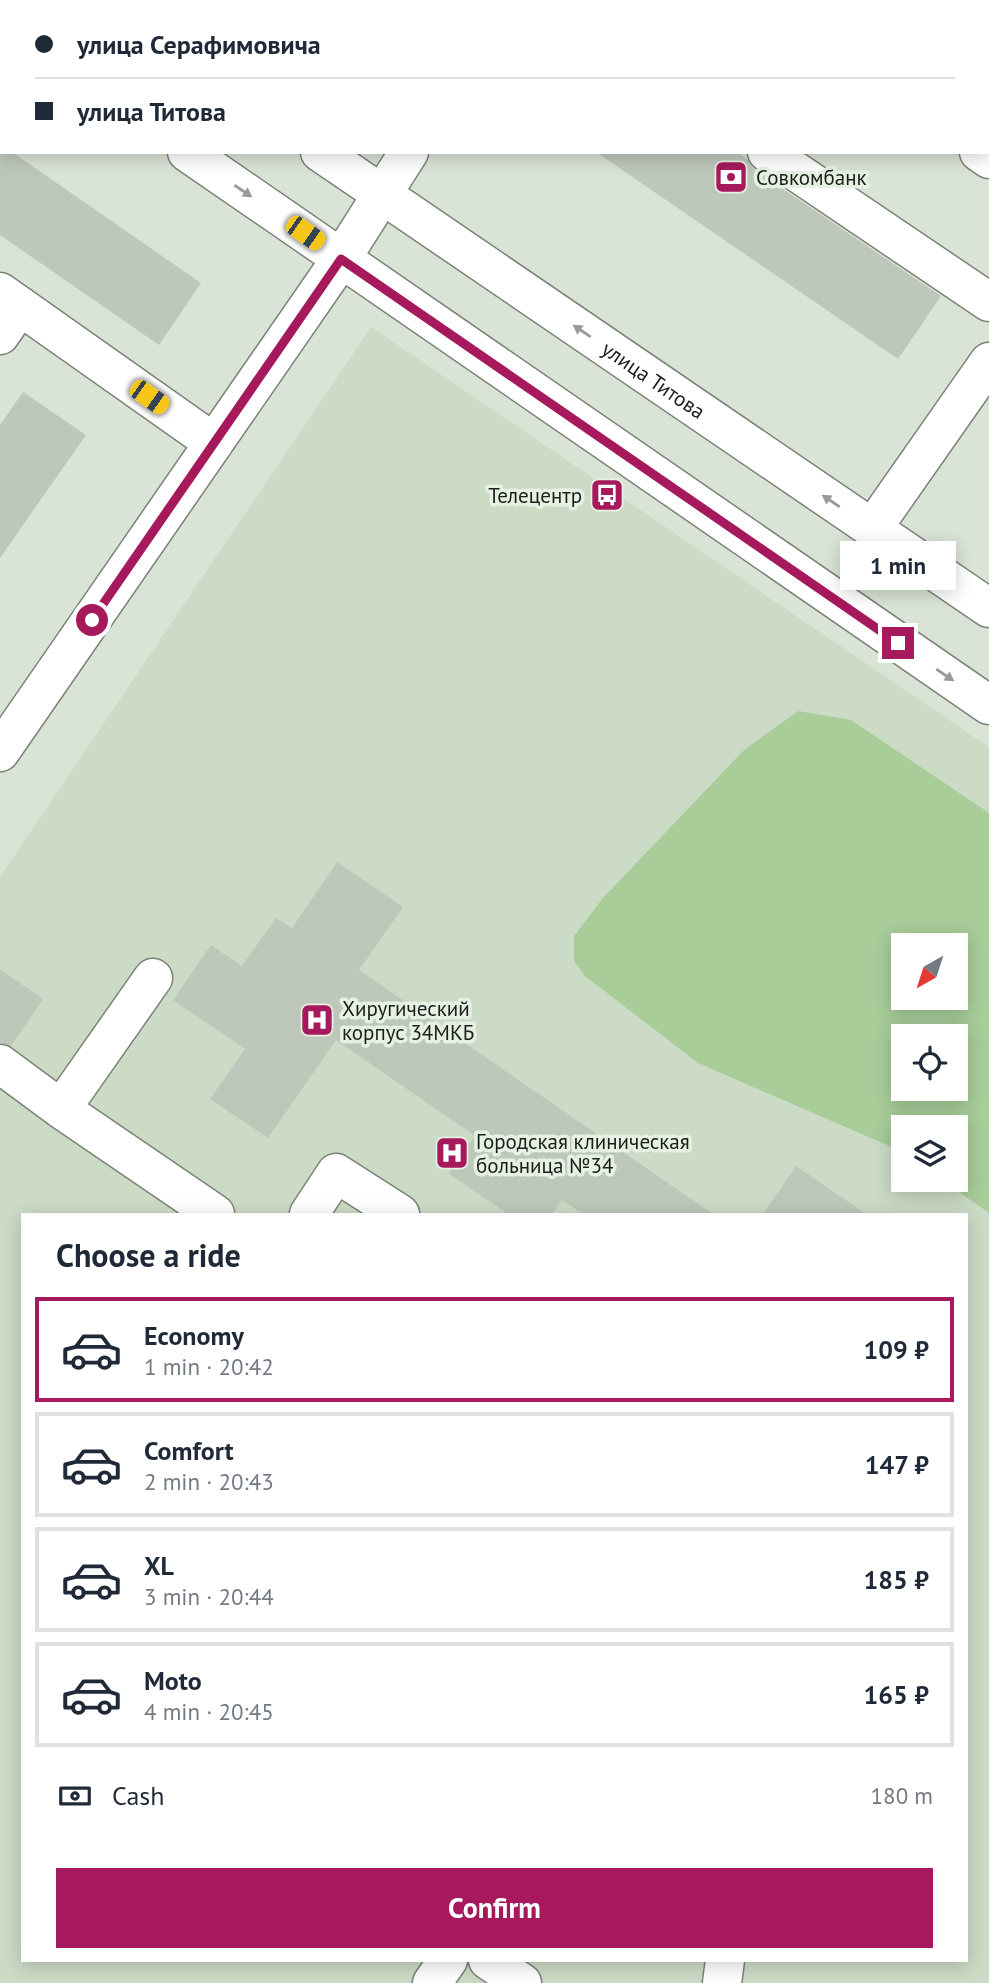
<!DOCTYPE html>
<html lang="en">
<head>
<meta charset="utf-8">
<style>
	:root { --surface:#fff; --page:#f2f2f3; --text:#1f2937; --muted:#747a83; --line:#e0e1e3; --accent:#a6195c }
	body { margin:0; font-family:"PT Sans",sans-serif; background:var(--page); color:var(--text); height:100vh; display:flex; flex-direction:column; font-size:26px; white-space:nowrap }
	* { box-sizing:border-box; margin:0 }
	p { font-size:23px; color:var(--muted) }
	.icon { flex:none; width:38px; height:38px; fill:none; stroke:currentColor; stroke-width:2; stroke-linecap:round; stroke-linejoin:round }
	.map { position:relative; flex:1; overflow:hidden }
	.details { position:absolute; left:21px; top:1213px; width:947px; height:749px; display:flex; flex-direction:column; background:var(--surface); border-radius:0px; box-shadow:0 4px 18px #0003 }
	.details>* { flex:none }
	.top-card { position:absolute; left:0px; top:0px; width:990px; height:154px; box-shadow:0 4px 18px #0003; display:grid; align-content:center; height:154px; padding:0 35px; background:var(--surface) }
	.needle { width:46px; rotate:219deg }
	.tools { position:absolute; left:891px; top:933px; display:grid; gap:14px }
	.tools a { display:grid; place-items:center; width:77px; height:77px; border-radius:0px; background:var(--surface); box-shadow:0 4px 18px #0003; font-size:35px }
	.end { position:absolute; width:32px; height:32px; margin:-16px; border:9px solid #a6195c; background:#fff; box-shadow:0 0 0 4px #fff }
	.from { border-radius:50% }
	.bubble { position:absolute; height:49px; border-radius:0px; background:var(--surface); box-shadow:0 4px 18px #0003; font-size:23px; font-weight:700; line-height:49px; text-align:center }
	.car { position:absolute; width:21px; height:42px; margin:-21px -10px; border-radius:9px; box-shadow:0 0 5px 2px #0007; background:linear-gradient(#f5c518 24%,#345 0 40%,#f5c518 0 76%,#345 0 86%,#f5c518 0) }
	.top-card b { display:flex; align-items:center; gap:24px; height:66px; font-size:26px }
	.top-card b+b { border-top:2px solid var(--line) }
	.top-card i { width:18px; height:18px; background:var(--text) }
	ul { padding:0; list-style:none }
	li { display:flex; align-items:center; gap:21px; height:105px; margin:0 14px 10px; padding:0 21px; border:4px solid var(--line); border-radius:0px }
	li div { flex:1 }
	li b { display:block; font-size:26px }
	li em { font-style:normal; font-weight:700 }
	li.selected { border-color:var(--accent) }
	li>.icon { width:63px; height:63px; stroke-width:1.5 }
	h2 { padding:0 35px; font-size:32px; line-height:84px }
	.pay { display:flex; align-items:center; gap:18px; height:77px; padding:0 35px; font-size:26px }
	.pay p { margin-inline-start:auto }
	.button { display:flex; gap:14px; margin-top:auto; padding:14px 35px }
	.button a { flex:1; height:80px; border-radius:0px; background:var(--accent); color:#fff; font-size:28px; font-weight:700; line-height:80px; text-align:center }
	.map>svg:first-child { display:block }
</style>
</head>
<body>
<div class="map">
<svg width="989" height="1983" viewBox="0 0 989 1983">
	<rect width="100%" height="100%" fill="#dae4d6"/>
	<path fill="#ccdbc6" fill-rule="evenodd" d="M371 327 989 747V1983H0V877ZM903 945H956V998H903ZM903 1036H956V1088H903ZM903 1127H956V1180H903ZM23 1214H966V1960H23Z"/>
	<path fill="#a8cd99" fill-rule="evenodd" d="M798 711 851 720 989 813V1213L942 1180H956V1127H903V1152L698 1063 585 976 574 961V936L603 898 744 750ZM903 945H956V998H903ZM903 1036H956V1088H903Z"/>
	<path fill="#bec8ba" d="M0 144 2 145V152H12L201 283 159 345 0 235Z
		M596 152H737L747 159 755 170 941 296 898 359Z
		M23 392 86 435 0 558V425Z
		M337 862 403 907 359 970 713 1214H583L562 1200 552 1214H508L449 1174 475 1136 336 1040 268 1138 210 1099 245 1049 173 1000 211 945 242 966 276 918 292 928Z
		M0 969 43 999 11 1046 0 1043Z
		M796 1166 866 1214H763Z"/>
	<g fill="none" stroke-linecap="round" stroke-linejoin="round">
		<defs>
			<path id="minor" d="M541 0 543 2
				M758 0 760 2
				M509 2 511 0
				M862 2 863 0
				M960 2 962 0
				M767 152 989 302
				M979 152 989 159
				M0 292 214 443
				M0 335 20 306
				M872 529 989 362
				M0 752 341 259 409 152
				M0 1064 61 1109 153 978
				M61 1109 215 1214
				M309 1214 336 1173 400 1214
				M488 1960 522 1983
				M432 1983 448 1960
				M722 1983 725 1960"/>
			<g id="major">
				<path d="M98 0 101 2"/>
				<path d="M0 24 2 25"/>
				<path d="M187 152 989 705"/>
				<path id="s1" d="M320 152 989 608"/>
			</g>
		</defs>
		<use href="#minor" stroke="#7a8377" stroke-width="41"/>
		<use href="#major" stroke="#7a8377" stroke-width="41"/>
		<use href="#minor" stroke="#fff" stroke-width="38"/>
		<use href="#major" stroke="#fff" stroke-width="38"/>
	</g>
	<defs><path id="oneway-solid" d="M-6-.8H1V-3.2L6.5 0L1 3.2V.8H-6Z" transform="scale(1.75)"/></defs>
	<g fill="#989a98">
		<use href="#oneway-solid" transform="translate(243 191) rotate(34)"/>
		<use href="#oneway-solid" transform="translate(582 331) rotate(-146)"/>
		<use href="#oneway-solid" transform="translate(831 501) rotate(-146)"/>
		<use href="#oneway-solid" transform="translate(945 675) rotate(34)"/>
	</g>
	<g fill="none" stroke-linecap="round" stroke-linejoin="round">
		<path stroke="#a6195c" stroke-width="9" d="M92 620 341 259 898 643"/>
	</g>
	<defs>
		<symbol id="bank-square" viewBox="-11 -11 22 22"><rect x="-9" y="-9" width="18" height="18" rx="4" fill="#a6195c" stroke="#e7f1e3"/><path d="M-6-4H6V4H-6ZM0-2.3a2.3 2.3 0 1 0 0 4.6a2.3 2.3 0 1 0 0-4.6Z" fill="#fff"/></symbol>
		<symbol id="bus-square" viewBox="-11 -11 22 22"><rect x="-9" y="-9" width="18" height="18" rx="4" fill="#a6195c" stroke="#e7f1e3"/><path d="M-5-6H5V4H4V6H2V4H-2V6H-4V4H-5ZM-3.5-4V0h7V-4ZM-3.5 1.2v1.5H-2V1.2ZM2 1.2v1.5H3.5V1.2Z" fill="#fff"/></symbol>
		<symbol id="hospital-square" viewBox="-11 -11 22 22"><rect x="-9" y="-9" width="18" height="18" rx="4" fill="#a6195c" stroke="#e7f1e3"/><path d="M-5-5h3v3.5h4V-5h3V5h-3V1.5h-4V5h-3Z" fill="#fff"/></symbol>
	</defs>
	<g fill-rule="evenodd">
		<use href="#bank-square" x="712" y="158" width="38" height="38"/>
		<use href="#bus-square" x="588" y="476" width="38" height="38"/>
		<use href="#hospital-square" x="298" y="1001" width="38" height="38"/>
		<use href="#hospital-square" x="433" y="1134" width="38" height="38"/>
	</g>
	<g text-anchor="middle" dominant-baseline="central" stroke-width="7" stroke-linejoin="round" paint-order="stroke">
		<g font-size="21" fill="#1a1e19" stroke="#e7f1e3" text-anchor="start">
			<text x="756" y="177">Совкомбанк</text>
			<text x="582" y="495" text-anchor="end">Телецентр</text>
			<text x="342" y="1008">Хиругический<tspan x="342" dy="24">корпус 34МКБ</tspan></text>
			<text x="476" y="1141">Городская клиническая<tspan x="476" dy="24">больница №34</tspan></text>
		</g>
		<g font-size="21" fill="#1a1e19" stroke="#e7f1e3">
			<text stroke="none"><textPath href="#s1" startOffset="404">улица Титова</textPath></text>
		</g>
	</g>
</svg>
<div class="tools">
<a><svg class="needle" viewBox="-14 -14 28 28"><path d="M0-13l5 13h-10z" fill="#e53935"/><path d="M0 13l5-13h-10z" fill="#747a83"/></svg></a>
<a><svg class="icon" aria-label="locate" viewBox="0 0 24 24"><circle cx="12" cy="12" r="6"/><path d="M12 2v4M12 18v4M2 12h4M18 12h4"/></svg></a>
<a><svg class="icon" aria-label="layers" viewBox="0 0 24 24"><path d="M12 4l9 5-9 5-9-5zM3 14l9 5 9-5"/></svg></a>
</div>
<i class="end from" style="left:92px;top:620px"></i>
<i class="end" style="left:898px;top:643px"></i>
<div class="bubble" style="left:840px;top:541px;width:116px">1 min</div>
<i class="car" style="left:305px;top:233px;rotate:125deg"></i>
<i class="car" style="left:149px;top:397px;rotate:125deg"></i>
<div class="top-card">
<b><i class="from"></i>улица Серафимовича</b>
<b><i></i>улица Титова</b>
</div>
<section class="details">
<h2>Choose a ride</h2>
<ul>
<li class="selected"><svg class="icon" aria-label="car" viewBox="0 0 24 24"><path d="M5 17H2v-5l4-1 3-4h7l3 4 3 1v5h-3M9 17h6M6 11h13"/><circle cx="7" cy="17" r="2"/><circle cx="17" cy="17" r="2"/></svg><div><b>Economy</b><p>1 min · 20:42</p></div><em>109 ₽</em></li>
<li><svg class="icon" aria-label="car" viewBox="0 0 24 24"><path d="M5 17H2v-5l4-1 3-4h7l3 4 3 1v5h-3M9 17h6M6 11h13"/><circle cx="7" cy="17" r="2"/><circle cx="17" cy="17" r="2"/></svg><div><b>Comfort</b><p>2 min · 20:43</p></div><em>147 ₽</em></li>
<li><svg class="icon" aria-label="car" viewBox="0 0 24 24"><path d="M5 17H2v-5l4-1 3-4h7l3 4 3 1v5h-3M9 17h6M6 11h13"/><circle cx="7" cy="17" r="2"/><circle cx="17" cy="17" r="2"/></svg><div><b>XL</b><p>3 min · 20:44</p></div><em>185 ₽</em></li>
<li><svg class="icon" aria-label="car" viewBox="0 0 24 24"><path d="M5 17H2v-5l4-1 3-4h7l3 4 3 1v5h-3M9 17h6M6 11h13"/><circle cx="7" cy="17" r="2"/><circle cx="17" cy="17" r="2"/></svg><div><b>Moto</b><p>4 min · 20:45</p></div><em>165 ₽</em></li>
</ul>
<div class="pay"><svg class="icon" aria-label="cash" viewBox="0 0 24 24"><path d="M3 7h18v10H3z"/><circle cx="12" cy="12" r="2"/></svg>Cash<p>180 m</p></div>
<div class="button"><a>Confirm</a></div>
</section>
</div>
</body>
</html>
